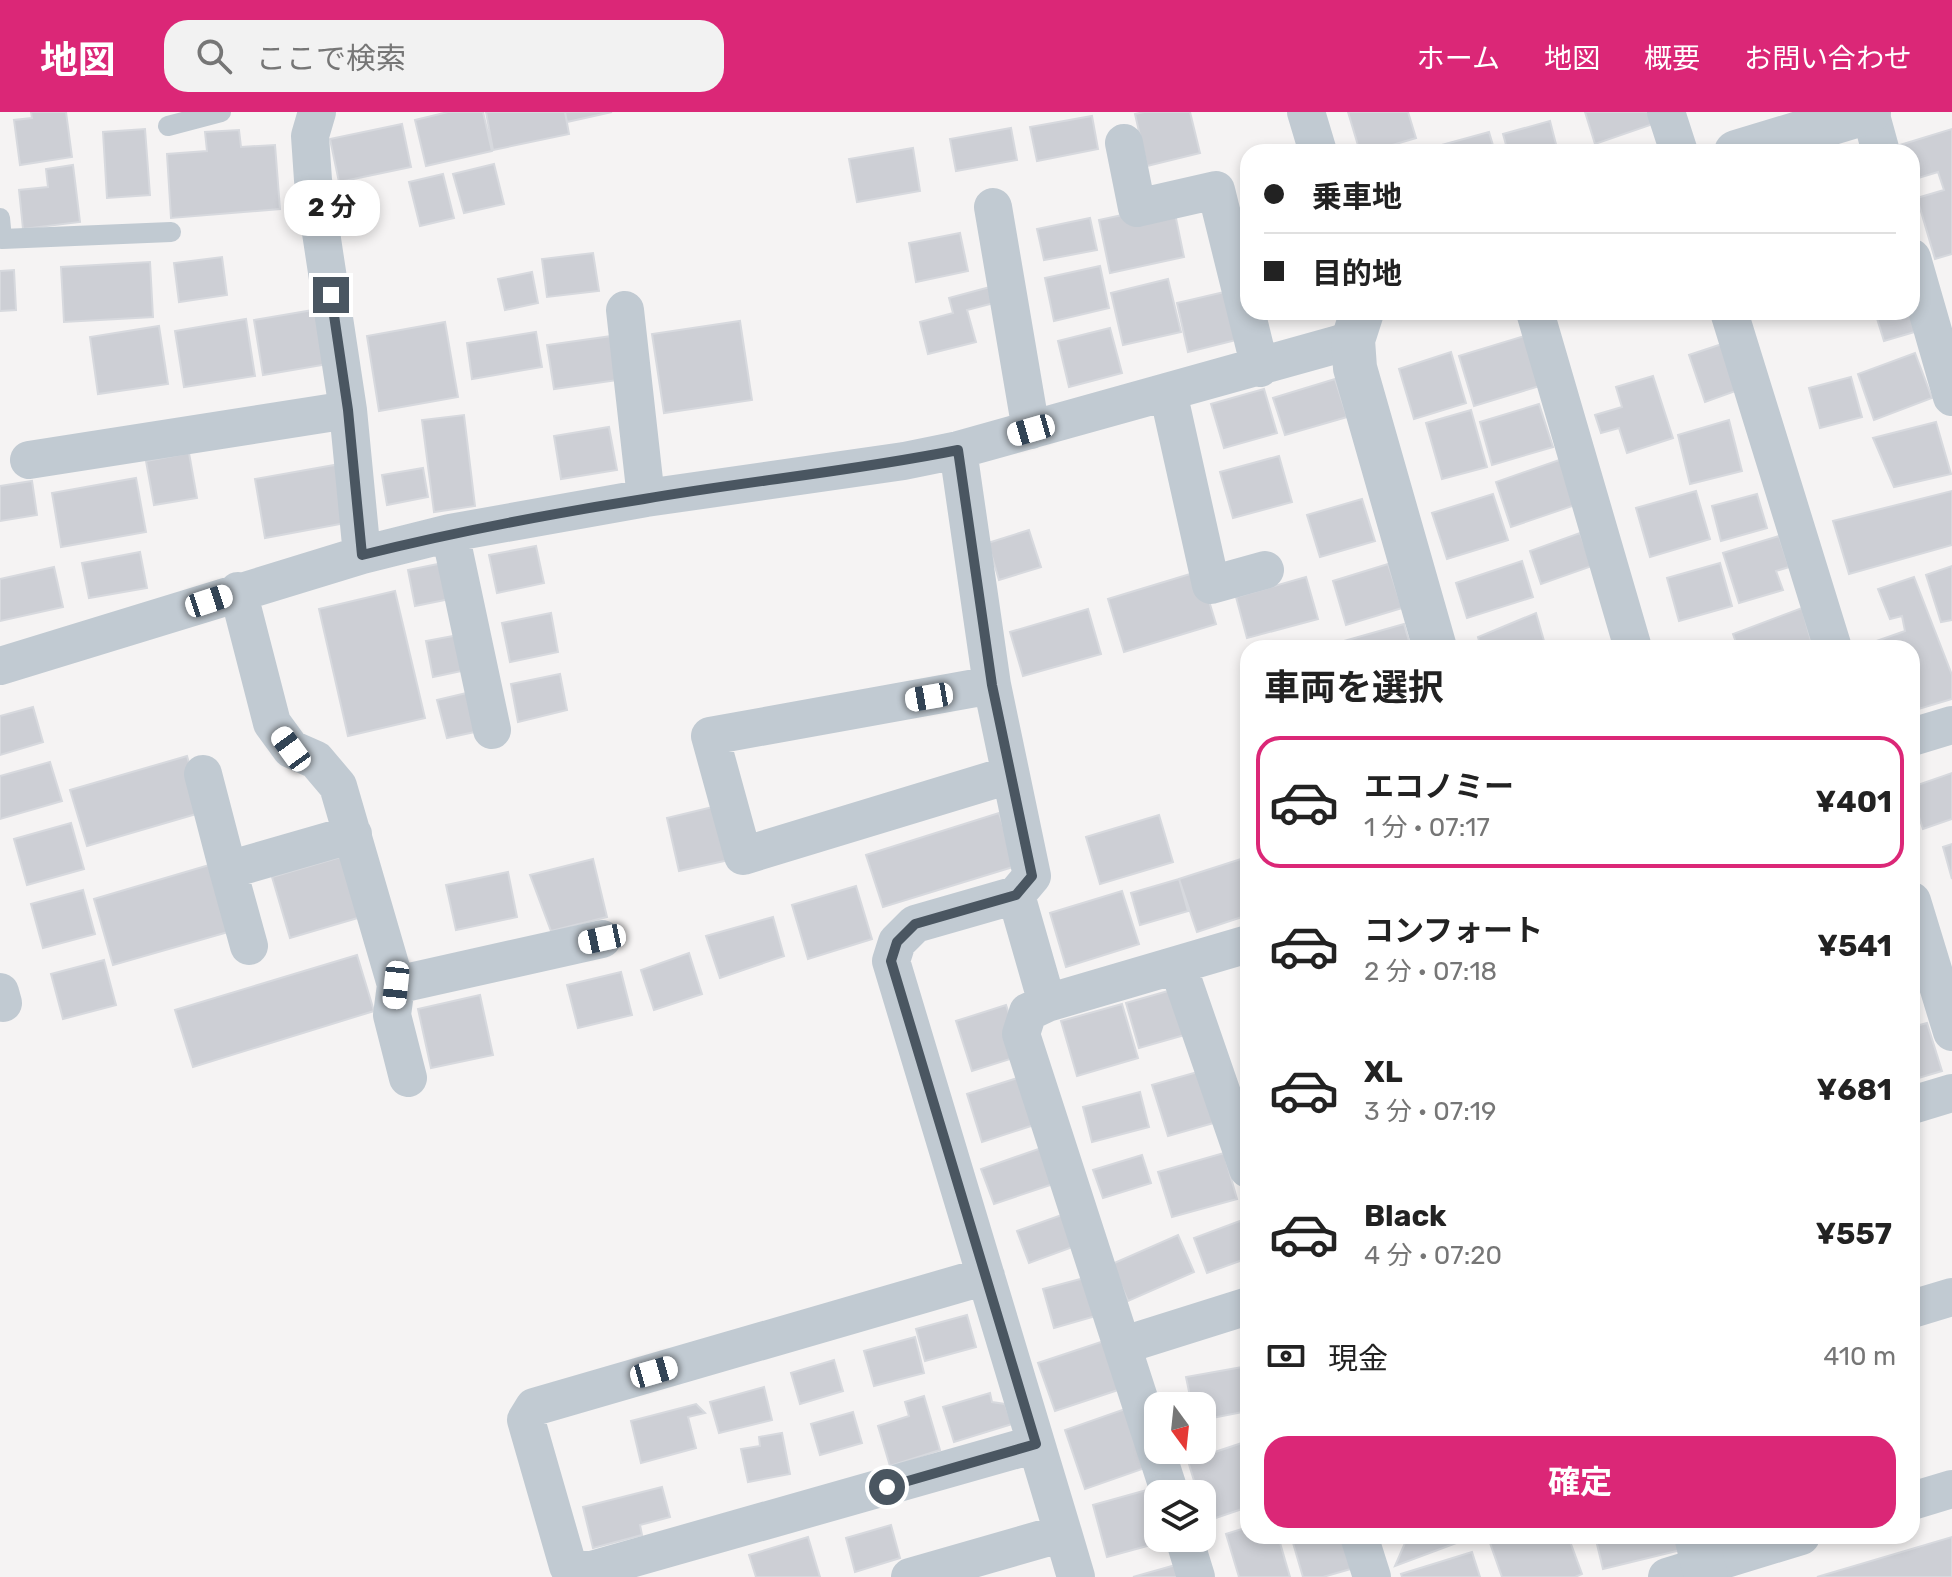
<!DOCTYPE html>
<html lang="ja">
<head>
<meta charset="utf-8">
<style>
	:root { --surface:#fff; --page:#f2f2f2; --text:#222; --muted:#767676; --line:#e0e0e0; --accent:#db2777 }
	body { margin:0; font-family:Rubik,"Noto Sans JP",sans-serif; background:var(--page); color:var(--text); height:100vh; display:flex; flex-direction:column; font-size:30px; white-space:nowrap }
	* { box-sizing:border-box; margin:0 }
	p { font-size:26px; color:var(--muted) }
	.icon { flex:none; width:44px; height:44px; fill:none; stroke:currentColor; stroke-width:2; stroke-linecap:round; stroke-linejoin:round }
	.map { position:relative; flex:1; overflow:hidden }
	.panel { position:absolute; left:1240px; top:528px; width:680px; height:904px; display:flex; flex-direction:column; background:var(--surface); border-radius:24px; box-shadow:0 4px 12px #0003 }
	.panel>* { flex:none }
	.banner { position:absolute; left:1240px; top:32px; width:680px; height:176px; border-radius:24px; box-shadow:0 4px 12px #0003; display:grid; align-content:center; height:176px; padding:0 24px; background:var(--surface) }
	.needle { width:52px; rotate:165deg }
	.buttons { position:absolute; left:1144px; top:1280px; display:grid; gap:16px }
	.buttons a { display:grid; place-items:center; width:72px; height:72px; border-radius:16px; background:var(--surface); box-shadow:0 4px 12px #0003; font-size:40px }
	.end { position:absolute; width:36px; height:36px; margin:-18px; border:10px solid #4a5661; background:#fff; box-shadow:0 0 0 4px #fff }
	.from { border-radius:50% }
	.bubble { position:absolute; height:56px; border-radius:24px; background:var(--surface); box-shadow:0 4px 12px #0003; font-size:26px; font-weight:700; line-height:56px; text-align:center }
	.car { position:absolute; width:24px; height:48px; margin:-24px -12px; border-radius:10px; box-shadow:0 0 6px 2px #0007; background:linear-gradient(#fff 24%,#345 0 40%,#fff 0 76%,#345 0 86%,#fff 0) }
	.banner b { display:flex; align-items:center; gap:28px; height:76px; font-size:30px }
	.banner b+b { border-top:2px solid var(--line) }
	.banner i { width:20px; height:20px; background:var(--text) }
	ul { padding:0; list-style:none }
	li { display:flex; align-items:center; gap:24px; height:132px; margin:0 16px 12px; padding:0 8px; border:4px solid transparent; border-radius:24px }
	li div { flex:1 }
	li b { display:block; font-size:30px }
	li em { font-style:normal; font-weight:700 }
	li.current { border-color:var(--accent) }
	li>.icon { width:72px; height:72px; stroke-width:1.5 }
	h2 { padding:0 24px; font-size:36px; line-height:96px }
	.pay { display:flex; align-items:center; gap:20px; height:88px; padding:0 24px; font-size:30px }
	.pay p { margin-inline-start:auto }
	.button { display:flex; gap:16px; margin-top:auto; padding:16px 24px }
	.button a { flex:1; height:92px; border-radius:24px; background:var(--accent); color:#fff; font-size:32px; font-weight:700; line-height:92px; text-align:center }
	header { display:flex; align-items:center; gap:48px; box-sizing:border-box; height:112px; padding:0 40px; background:var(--accent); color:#fff }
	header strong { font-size:38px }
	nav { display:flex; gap:44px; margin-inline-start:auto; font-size:28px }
	.search { width:560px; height:72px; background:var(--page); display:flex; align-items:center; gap:20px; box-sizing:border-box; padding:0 28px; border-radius:24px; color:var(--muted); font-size:30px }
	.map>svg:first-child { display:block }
</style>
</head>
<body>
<header>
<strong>地図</strong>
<div class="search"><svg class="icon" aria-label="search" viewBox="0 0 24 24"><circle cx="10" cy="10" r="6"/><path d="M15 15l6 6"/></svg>ここで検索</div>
<nav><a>ホーム</a><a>地図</a><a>概要</a><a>お問い合わせ</a></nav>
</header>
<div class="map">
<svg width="1952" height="1465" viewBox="0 0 1952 1465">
	<rect width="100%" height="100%" fill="#f5f3f3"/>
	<path fill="#cdcfd5" stroke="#d7d9de" stroke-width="2" d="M31 0H66L72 45 20 53 14 8 32 6Z
		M448 0H483L492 39 426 54 415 8Z
		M486 0H565L569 22 493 38Z
		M565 0H612L567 10Z
		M1144 0H1190L1200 41 1147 54 1135 2Z
		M1348 0H1408L1416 26 1369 40H1360Z
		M1585 0H1652L1656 11 1595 32Z
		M1092 4 1098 37 1037 49 1030 15Z
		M1550 9 1558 40H1508L1503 22Z
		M402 12 411 55 339 70 330 27Z
		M1011 16 1017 48 956 59 950 27Z
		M145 17 150 83 107 86 103 20Z
		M1952 17V142L1935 147 1917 86 1944 78 1938 60 1912 68V40H1902L1900 33Z
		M239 18 241 35 275 33 280 97 171 106 167 42 207 39 205 20Z
		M1489 20 1495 40H1439L1438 34Z
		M913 36 920 79 857 90 849 47Z
		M494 52 504 92 464 101 453 62Z
		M73 53 80 110 23 117 19 78 48 75 46 57Z
		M443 62 454 106 420 114 409 70Z
		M1173 92 1184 145 1110 161 1099 108Z
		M1090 106 1097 138 1044 148 1037 117Z
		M960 121 968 159 916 170 909 131Z
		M593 141 599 179 547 185 542 147Z
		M222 145 227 183 179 190 174 151Z
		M150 150 153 205 64 210 61 155Z
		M1100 154 1109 196 1054 209 1045 166Z
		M14 158 16 198 0 199V159Z
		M532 160 538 191 505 198 498 167Z
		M1168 167 1181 220 1123 233 1111 181Z
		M990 175 994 191 967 198 976 230 928 242 920 210 953 201 949 186Z
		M1233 178 1244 226 1188 240 1177 191Z
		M325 196 334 251 263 263 254 208Z
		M1875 200H1912L1925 217 1884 229Z
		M246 207 255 264 184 275 175 219Z
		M740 209 752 288 664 301 652 222Z
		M445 210 458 285 379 299 367 224Z
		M159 214 168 272 98 282 90 225Z
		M1110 216 1122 261 1069 275 1058 229Z
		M536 220 542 255 472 267 467 231Z
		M1531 222 1546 272 1474 294 1459 244Z
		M612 224 618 268 554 277 547 233Z
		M1728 230 1744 276 1705 290 1689 243Z
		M1451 240 1466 291 1414 307 1399 257Z
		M1915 241 1932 286 1874 308 1858 262Z
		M1653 264 1673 326 1627 341 1619 316 1601 321 1595 303 1622 295 1616 275Z
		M1851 265 1862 305 1820 316 1809 276Z
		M1335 267 1347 305 1285 323 1273 286Z
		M1264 277 1277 321 1224 336 1211 292Z
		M1539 292 1553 335 1492 353 1480 310Z
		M1471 298 1487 355 1442 367 1426 311Z
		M464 303 475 394 434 400 422 308Z
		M1729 308 1742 359 1690 372 1678 323Z
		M1936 310 1951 362 1894 375 1873 326Z
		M609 315 617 358 561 367 554 324Z
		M189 341 197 386 154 393 146 349Z
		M1279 344 1292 390 1233 406 1220 360Z
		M1565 346 1581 391 1511 415 1496 370Z
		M340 352 351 410 265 426 255 367Z
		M423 356 428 385 387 393 382 363Z
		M136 366 146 420 61 435 52 381Z
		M32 369 37 403 0 409V374Z
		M1696 379 1710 427 1650 445 1636 396Z
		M1952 379V433L1849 462 1833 409Z
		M1493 382 1508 428 1447 447 1432 401Z
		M1757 382 1767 416 1721 429 1712 394Z
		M1362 387 1375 429 1320 445 1307 403Z
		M1029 418 1041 455 999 468 988 431Z
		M1580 421 1592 454 1541 472 1530 439Z
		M1779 424 1789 455 1776 459 1783 478 1739 491 1723 441Z
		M536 434 544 471 497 481 489 443Z
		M140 440 147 476 89 486 82 451Z
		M1522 449 1533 485 1467 506 1456 471Z
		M448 450 455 486 415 494 408 458Z
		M1720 451 1732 494 1679 509 1667 466Z
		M1388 452 1402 496 1346 513 1333 469Z
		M1952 454V508L1941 510 1926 463Z
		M54 455 63 495 0 509V467Z
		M1200 459 1216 512 1124 540 1108 487Z
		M1306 465 1318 507 1247 526 1236 485Z
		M1914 465 1952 563V587L1912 599V536H1863L1862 534 1905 519 1902 504 1890 507 1878 477Z
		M395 479 425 606 348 624 319 497Z
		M1802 496 1813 536H1738L1733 522Z
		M1088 497 1101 542 1023 564 1010 520Z
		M551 501 558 540 510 550 502 511Z
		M1536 501 1546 536H1481L1478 525Z
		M1404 512 1411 536H1331L1330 533Z
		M464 522 471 557 433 565 426 529Z
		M560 562 567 598 518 610 511 572Z
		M475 579 484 618 447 626 437 588Z
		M33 595 43 630 0 643V604Z
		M187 644 203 700 87 734 70 678Z
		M50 650 62 689 0 707V664Z
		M1952 661V707L1923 717 1912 684V675Z
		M717 694 729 748 679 759 667 706Z
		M999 701 1016 754 883 795 866 743Z
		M1159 703 1173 750 1100 772 1086 725Z
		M71 711 84 757 27 773 14 727Z
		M1952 732V767L1943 735Z
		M344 744 361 805 290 826 272 765Z
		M593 747 607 805 551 819 530 763Z
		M1241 747 1248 768V803L1197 820 1179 767Z
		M216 751 235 818 113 853 94 787Z
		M508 760 517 805 456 818 446 773Z
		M1179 767 1188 799 1140 813 1131 781Z
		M856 774 872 827 808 847 792 793Z
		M83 778 95 822 43 836 31 792Z
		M1122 779 1139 832 1066 855 1050 801Z
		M773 805 784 844 720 866 706 824Z
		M689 841 702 882 654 898 641 858Z
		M357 843 374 899 193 955 175 898Z
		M104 848 116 893 63 907 51 862Z
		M621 860 632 903 578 916 567 873Z
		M1175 877 1188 922 1139 936 1126 891Z
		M480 883 493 943 431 956 418 897Z
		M1122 892 1138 946 1077 964 1061 909Z
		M1006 893 1023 943 972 959 956 909Z
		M1927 911 1942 959 1912 968V915Z
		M1201 959 1217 1010 1168 1024 1152 973Z
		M1024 964 1040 1011 982 1030 967 982Z
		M1140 980 1149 1015 1092 1030 1083 995Z
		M1050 1033 1062 1069 994 1092 981 1057Z
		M1224 1041 1237 1087 1172 1105 1158 1060Z
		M1142 1043 1151 1071 1103 1086 1093 1058Z
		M1070 1100 1081 1132 1029 1151 1017 1119Z
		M1248 1106V1146L1207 1161 1194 1126Z
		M1178 1123 1194 1160 1128 1189 1112 1152Z
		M1088 1165 1099 1203 1054 1216 1043 1177Z
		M967 1203 976 1235 925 1249 916 1217Z
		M915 1225 924 1261 874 1274 864 1239Z
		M1107 1228 1124 1276 1055 1299 1038 1251Z
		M834 1248 843 1279 800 1292 791 1261Z
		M1248 1254V1299L1202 1308V1294H1192L1186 1265Z
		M764 1275 772 1308 719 1321 710 1290Z
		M990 1281 992 1290 1005 1292 1012 1312 954 1330 943 1295Z
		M924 1284 940 1338 890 1354 878 1314 909 1304 905 1290Z
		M696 1292 705 1301 688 1305 696 1336 641 1351 631 1309Z
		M1128 1296 1148 1355 1085 1377 1065 1318Z
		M853 1300 862 1331 820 1343 811 1312Z
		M782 1321 790 1362 748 1370 741 1337 760 1334 759 1325Z
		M1248 1329V1395L1207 1409 1202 1394V1382H1198L1188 1349Z
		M662 1375 670 1405 640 1413 642 1423 593 1436 583 1395Z
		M1154 1376 1158 1390V1426H1168L1169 1428 1107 1445 1093 1393Z
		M891 1413 900 1446 855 1460 846 1426Z
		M1248 1415V1424H1278L1290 1465H1239L1226 1422Z
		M1291 1424H1352L1361 1454 1323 1465H1303Z
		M1408 1424H1475L1395 1454Z
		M1507 1424H1568L1582 1462 1575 1465H1502L1490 1431Z
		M1595 1424H1681L1685 1437 1603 1457Z
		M808 1425 820 1465H756L749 1443Z
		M1952 1425V1465H1817Z
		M1472 1440 1480 1465H1402L1401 1462Z
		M1179 1452 1183 1465H1133Z"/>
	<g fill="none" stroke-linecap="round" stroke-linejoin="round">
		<path stroke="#c1cad2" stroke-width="20" d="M168 14 221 0
			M0 106 2 127 171 120"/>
		<path stroke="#c1cad2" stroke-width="38" d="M317 0 310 24 313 68 348 298 362 443
			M1306 0 1318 40
			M1666 0 1679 40
			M1870 0 1881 40
			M1124 31 1137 96 1216 78 1260 256
			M993 95 1031 318
			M1912 146 1952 285
			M625 198 646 386
			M1535 200 1633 536
			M1729 200 1833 536
			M1168 280 1211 473 1265 458
			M958 338 992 573 1032 764 1016 783
			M29 348 348 298
			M450 421 492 618
			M238 479 272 611 291 637 316 648 338 674 396 873 602 827
			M0 554 362 443 450 421 646 386 904 349 958 338 1353 228
			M992 573 710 624 743 744 1009 663
			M1912 625 1952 613
			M203 662 228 758
			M1912 789 1952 920
			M249 834 228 758 353 722
			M1178 854 1248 1057
			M396 873 392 903 408 966
			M0 880 3 891
			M1047 891 1016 783 915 812 897 830 891 849 1063 1421
			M1912 993 1952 981
			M986 1164 534 1295 526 1308 568 1454 588 1459 1036 1332
			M1912 1197 1952 1185
			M1124 1233 1248 1194
			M1170 1382 1021 922 1028 900 1047 891 1248 832
			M1912 1389 1952 1377
			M1359 1424 1372 1465
			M1184 1426 1196 1465
			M910 1465 1063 1421 1076 1465
			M1667 1465 1801 1424"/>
		<path stroke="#c1cad2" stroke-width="44" d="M1736 40 1869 0
			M1362 200 1353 228 1355 256 1435 536
			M1696 1424 1706 1465"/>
	</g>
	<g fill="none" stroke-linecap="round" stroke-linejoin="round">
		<path stroke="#4a5661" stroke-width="10" d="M331 183 348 298 362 443C455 420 549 402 644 387 748 369 854 359 958 338L992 573 1032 764 1016 783 915 812 897 830 891 849 1036 1332 887 1375"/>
	</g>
</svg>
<div class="buttons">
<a><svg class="needle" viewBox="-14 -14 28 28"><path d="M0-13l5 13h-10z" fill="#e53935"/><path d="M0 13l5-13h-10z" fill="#767676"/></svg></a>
<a><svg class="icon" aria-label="layers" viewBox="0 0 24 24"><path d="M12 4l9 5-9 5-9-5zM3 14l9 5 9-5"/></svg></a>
</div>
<i class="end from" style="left:887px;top:1375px"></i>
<i class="end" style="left:331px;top:183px"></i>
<div class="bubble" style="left:284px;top:68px;width:96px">2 分</div>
<i class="car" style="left:1031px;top:318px;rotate:254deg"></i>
<i class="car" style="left:209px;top:489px;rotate:72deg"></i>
<i class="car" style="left:929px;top:585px;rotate:260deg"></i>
<i class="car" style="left:291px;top:637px;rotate:324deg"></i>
<i class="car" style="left:602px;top:827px;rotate:258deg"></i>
<i class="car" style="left:396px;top:873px;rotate:186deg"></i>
<i class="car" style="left:654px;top:1260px;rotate:74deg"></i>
<div class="banner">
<b><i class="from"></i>乗車地</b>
<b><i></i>目的地</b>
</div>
<section class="panel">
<h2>車両を選択</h2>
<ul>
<li class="current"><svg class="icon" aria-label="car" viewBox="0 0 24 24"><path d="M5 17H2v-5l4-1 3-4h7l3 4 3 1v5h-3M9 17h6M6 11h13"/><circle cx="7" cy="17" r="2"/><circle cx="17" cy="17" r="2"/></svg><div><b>エコノミー</b><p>1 分 · 07:17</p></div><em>¥401</em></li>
<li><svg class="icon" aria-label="car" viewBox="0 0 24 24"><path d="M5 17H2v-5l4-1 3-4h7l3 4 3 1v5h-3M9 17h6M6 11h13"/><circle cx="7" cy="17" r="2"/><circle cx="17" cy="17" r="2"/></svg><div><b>コンフォート</b><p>2 分 · 07:18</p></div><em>¥541</em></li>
<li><svg class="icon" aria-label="car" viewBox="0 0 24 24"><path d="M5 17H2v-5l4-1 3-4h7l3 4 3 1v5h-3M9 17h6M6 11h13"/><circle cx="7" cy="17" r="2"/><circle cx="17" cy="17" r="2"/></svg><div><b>XL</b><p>3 分 · 07:19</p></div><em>¥681</em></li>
<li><svg class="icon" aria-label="car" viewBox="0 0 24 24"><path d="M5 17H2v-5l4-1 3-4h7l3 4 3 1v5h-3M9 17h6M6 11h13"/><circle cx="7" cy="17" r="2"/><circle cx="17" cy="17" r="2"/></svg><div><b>Black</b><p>4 分 · 07:20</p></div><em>¥557</em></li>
</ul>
<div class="pay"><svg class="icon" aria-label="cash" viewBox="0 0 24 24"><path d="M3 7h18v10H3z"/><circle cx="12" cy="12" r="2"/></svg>現金<p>410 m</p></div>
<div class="button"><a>確定</a></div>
</section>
</div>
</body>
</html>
